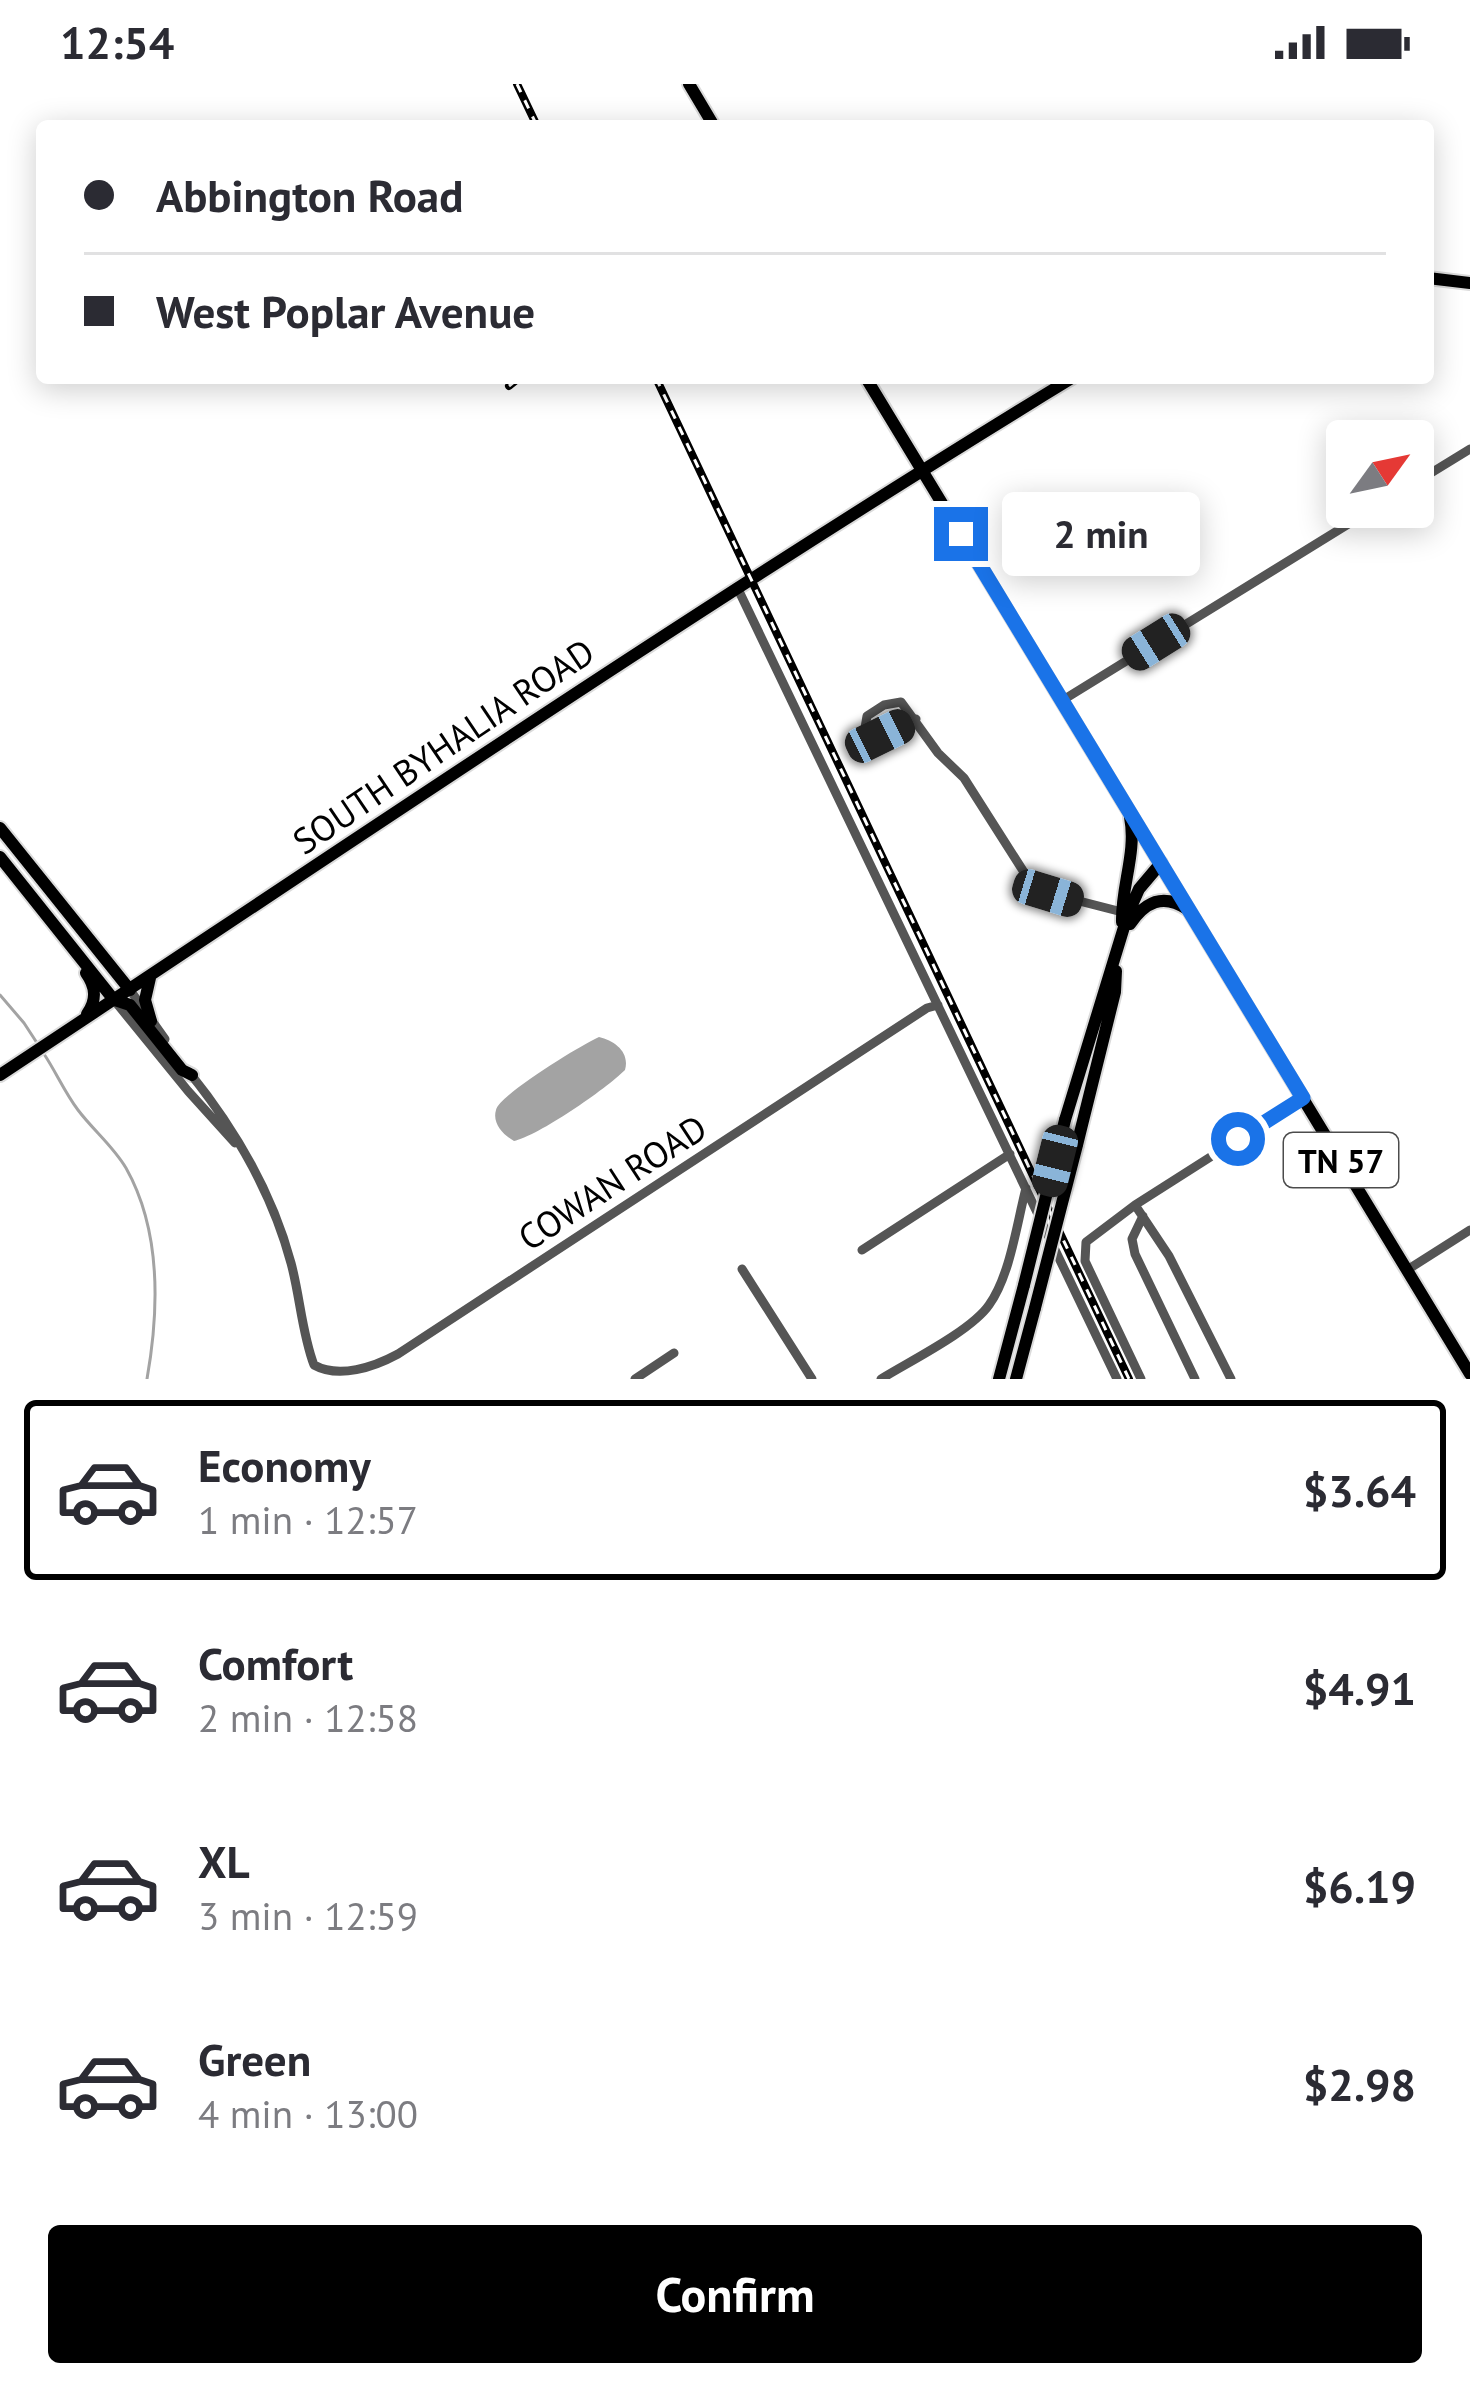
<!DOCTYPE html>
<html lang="en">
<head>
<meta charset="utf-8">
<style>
	:root { --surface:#fff; --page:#f2f2f3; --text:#2b2b33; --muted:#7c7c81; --line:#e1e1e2; --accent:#000 }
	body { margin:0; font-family:"PT Sans",sans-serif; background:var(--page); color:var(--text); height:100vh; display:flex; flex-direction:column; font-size:45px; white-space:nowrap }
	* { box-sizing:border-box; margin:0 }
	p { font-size:39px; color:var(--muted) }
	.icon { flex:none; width:66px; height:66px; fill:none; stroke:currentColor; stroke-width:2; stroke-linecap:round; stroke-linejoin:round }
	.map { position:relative; height:1295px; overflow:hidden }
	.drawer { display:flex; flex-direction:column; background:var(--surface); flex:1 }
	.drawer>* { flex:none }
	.guide { position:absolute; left:36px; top:36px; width:1398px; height:264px; border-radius:12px; box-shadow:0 6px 30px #0003; display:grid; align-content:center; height:264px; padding:0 48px; background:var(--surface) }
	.needle { width:78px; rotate:57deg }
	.buttons { position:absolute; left:1326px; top:336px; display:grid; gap:24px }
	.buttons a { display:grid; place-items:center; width:108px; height:108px; border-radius:12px; background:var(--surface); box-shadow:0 6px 30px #0003; font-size:60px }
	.end { position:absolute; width:54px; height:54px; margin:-27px; border:15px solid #1a73e8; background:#fff; box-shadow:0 0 0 6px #fff }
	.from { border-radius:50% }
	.bubble { position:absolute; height:84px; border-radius:12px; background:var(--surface); box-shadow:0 6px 30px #0003; font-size:39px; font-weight:800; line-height:84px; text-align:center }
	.car { position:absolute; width:36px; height:72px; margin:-36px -18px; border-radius:15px; box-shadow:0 0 9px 3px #0007; background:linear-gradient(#222 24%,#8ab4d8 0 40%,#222 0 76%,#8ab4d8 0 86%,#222 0) }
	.guide b { display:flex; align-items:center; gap:42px; height:114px; font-size:45px }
	.guide b+b { border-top:3px solid var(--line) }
	.guide i { width:30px; height:30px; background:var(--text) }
	ul { padding:21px 0 0; list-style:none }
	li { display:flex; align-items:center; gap:36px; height:180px; margin:0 24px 18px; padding:0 24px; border:6px solid transparent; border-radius:12px }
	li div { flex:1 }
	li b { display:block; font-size:45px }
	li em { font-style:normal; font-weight:800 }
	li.on { border-color:var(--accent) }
	li>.icon { width:108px; height:108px; stroke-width:1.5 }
	.cta { display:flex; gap:24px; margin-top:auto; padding:24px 48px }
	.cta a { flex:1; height:138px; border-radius:12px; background:var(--accent); color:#fff; font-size:48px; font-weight:800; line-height:138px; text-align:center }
	.status { display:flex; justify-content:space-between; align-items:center; height:84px; padding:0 60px; background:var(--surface); direction:ltr }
	.status svg { height:33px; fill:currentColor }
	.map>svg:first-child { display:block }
</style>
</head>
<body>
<div class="status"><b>12:54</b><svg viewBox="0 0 49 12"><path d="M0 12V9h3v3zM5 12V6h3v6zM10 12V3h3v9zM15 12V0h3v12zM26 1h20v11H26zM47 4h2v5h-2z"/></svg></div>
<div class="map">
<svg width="1470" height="1295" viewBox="0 0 1470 1295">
	<rect width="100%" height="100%" fill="#fff"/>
	<path fill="#a3a3a3" d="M599 953C615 957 630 968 625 986 606 1005 538 1052 514 1057 503 1051 492 1039 496 1026 499 1011 581 961 599 953Z"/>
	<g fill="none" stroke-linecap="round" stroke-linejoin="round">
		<path stroke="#a3a3a3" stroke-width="3" d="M0 911 24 939 39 962
			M44 970C56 988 65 1009 78 1026 93 1046 113 1062 126 1084 161 1146 159 1227 147 1295"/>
		<defs>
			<path id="major" d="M689 0 714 42
				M1428 194 1470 199
				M866 294 1470 1290
				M0 744 130 906
				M0 773 114 916
				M1122 838C1121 802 1137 769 1130 733
				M1130 840C1145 818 1163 809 1187 825
				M86 889C96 903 97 916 87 930
				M150 894 145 916 151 937
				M115 916 130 921 182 986 192 991
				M0 991C355 756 708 516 1072 294
				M1065 1036 1128 830 1139 805 1161 779
				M1077 1061 1115 908 1116 887
				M999 1295 1024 1201
				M1016 1295 1035 1224"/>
		</defs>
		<use href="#major" stroke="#dbdbdb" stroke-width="16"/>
		<path stroke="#555" stroke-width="9" d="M1413 400 1470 365
			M737 503 1117 1295
			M1063 616 1376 423
			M916 635 880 652H870L865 644 867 632 884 621 901 618 938 669 964 694 1027 793 1048 809 1126 829
			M130 906 165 955
			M114 916 188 1007 235 1059
			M189 988C235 1045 272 1108 291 1179 300 1212 302 1250 314 1281 339 1295 374 1283 398 1270L927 924 938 921
			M1135 1121 1169 1172 1231 1295
			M1143 1132 1132 1155 1135 1170 1195 1295
			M862 1166 1010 1070
			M742 1185 812 1295
			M1407 1186 1470 1146
			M635 1295 674 1269
			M881 1295C910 1277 971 1247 989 1221 1010 1192 1017 1139 1026 1104
			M1141 1295 1085 1177 1086 1158 1135 1121 1303 1014"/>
		<use href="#major" stroke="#000" stroke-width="12"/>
		<defs>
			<path id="rail" d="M517 0 537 42
				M656 294 1129 1295
				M509 302 519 294"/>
		</defs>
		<use href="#rail" stroke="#000" stroke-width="8"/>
		<use href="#rail" stroke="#fff" stroke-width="3" stroke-dasharray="9" stroke-linecap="butt"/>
		<defs>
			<path id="major-bridge" d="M1024 1201 1065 1036
				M1035 1224 1077 1061"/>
		</defs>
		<use href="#major-bridge" stroke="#dbdbdb" stroke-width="16" stroke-linecap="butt"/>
		<use href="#major-bridge" stroke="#000" stroke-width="12"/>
	</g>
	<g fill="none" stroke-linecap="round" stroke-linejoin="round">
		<path stroke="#1a73e8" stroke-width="15" d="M961 450 1303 1014 1238 1055"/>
	</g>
	<g text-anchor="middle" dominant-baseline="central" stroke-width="9" stroke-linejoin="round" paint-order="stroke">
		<rect fill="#fff" stroke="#4c4c4c" stroke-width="3" x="1284" y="1049" width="114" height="54" rx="9"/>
		<g font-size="33" font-weight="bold" fill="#000">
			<text x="1341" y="1076">TN 57</text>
		</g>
		<g font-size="36" fill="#000" stroke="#fff">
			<text transform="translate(443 662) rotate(-34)">SOUTH BYHALIA ROAD</text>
			<text transform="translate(612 1098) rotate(-33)">COWAN ROAD</text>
		</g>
	</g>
</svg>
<div class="buttons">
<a><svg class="needle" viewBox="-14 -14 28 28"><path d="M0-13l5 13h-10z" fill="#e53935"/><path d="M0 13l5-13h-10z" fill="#7c7c81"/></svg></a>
</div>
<i class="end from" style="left:1238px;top:1055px"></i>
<i class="end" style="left:961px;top:450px"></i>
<div class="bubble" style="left:1002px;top:408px;width:198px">2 min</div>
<i class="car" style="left:1156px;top:558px;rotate:238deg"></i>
<i class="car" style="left:880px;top:652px;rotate:64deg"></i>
<i class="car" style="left:1048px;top:809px;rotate:107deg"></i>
<i class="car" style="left:1055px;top:1077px;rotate:194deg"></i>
<div class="guide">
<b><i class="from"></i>Abbington Road</b>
<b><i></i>West Poplar Avenue</b>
</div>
</div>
<section class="drawer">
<ul>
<li class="on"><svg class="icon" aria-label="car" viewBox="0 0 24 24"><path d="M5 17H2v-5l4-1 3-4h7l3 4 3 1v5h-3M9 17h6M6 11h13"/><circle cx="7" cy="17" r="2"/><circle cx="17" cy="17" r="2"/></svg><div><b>Economy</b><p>1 min · 12:57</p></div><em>$3.64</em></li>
<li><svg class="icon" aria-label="car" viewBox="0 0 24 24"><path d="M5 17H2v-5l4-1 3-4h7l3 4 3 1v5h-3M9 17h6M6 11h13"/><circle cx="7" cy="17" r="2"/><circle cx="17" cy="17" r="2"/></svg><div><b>Comfort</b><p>2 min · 12:58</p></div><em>$4.91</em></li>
<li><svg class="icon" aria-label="car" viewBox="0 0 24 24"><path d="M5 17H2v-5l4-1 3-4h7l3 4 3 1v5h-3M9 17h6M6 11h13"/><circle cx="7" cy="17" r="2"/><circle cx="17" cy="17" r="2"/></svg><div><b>XL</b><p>3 min · 12:59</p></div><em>$6.19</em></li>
<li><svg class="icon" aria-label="car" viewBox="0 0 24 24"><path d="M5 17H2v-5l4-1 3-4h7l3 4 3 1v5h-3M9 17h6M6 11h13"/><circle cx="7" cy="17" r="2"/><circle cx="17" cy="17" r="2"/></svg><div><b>Green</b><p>4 min · 13:00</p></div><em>$2.98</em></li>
</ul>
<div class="cta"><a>Confirm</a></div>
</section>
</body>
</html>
